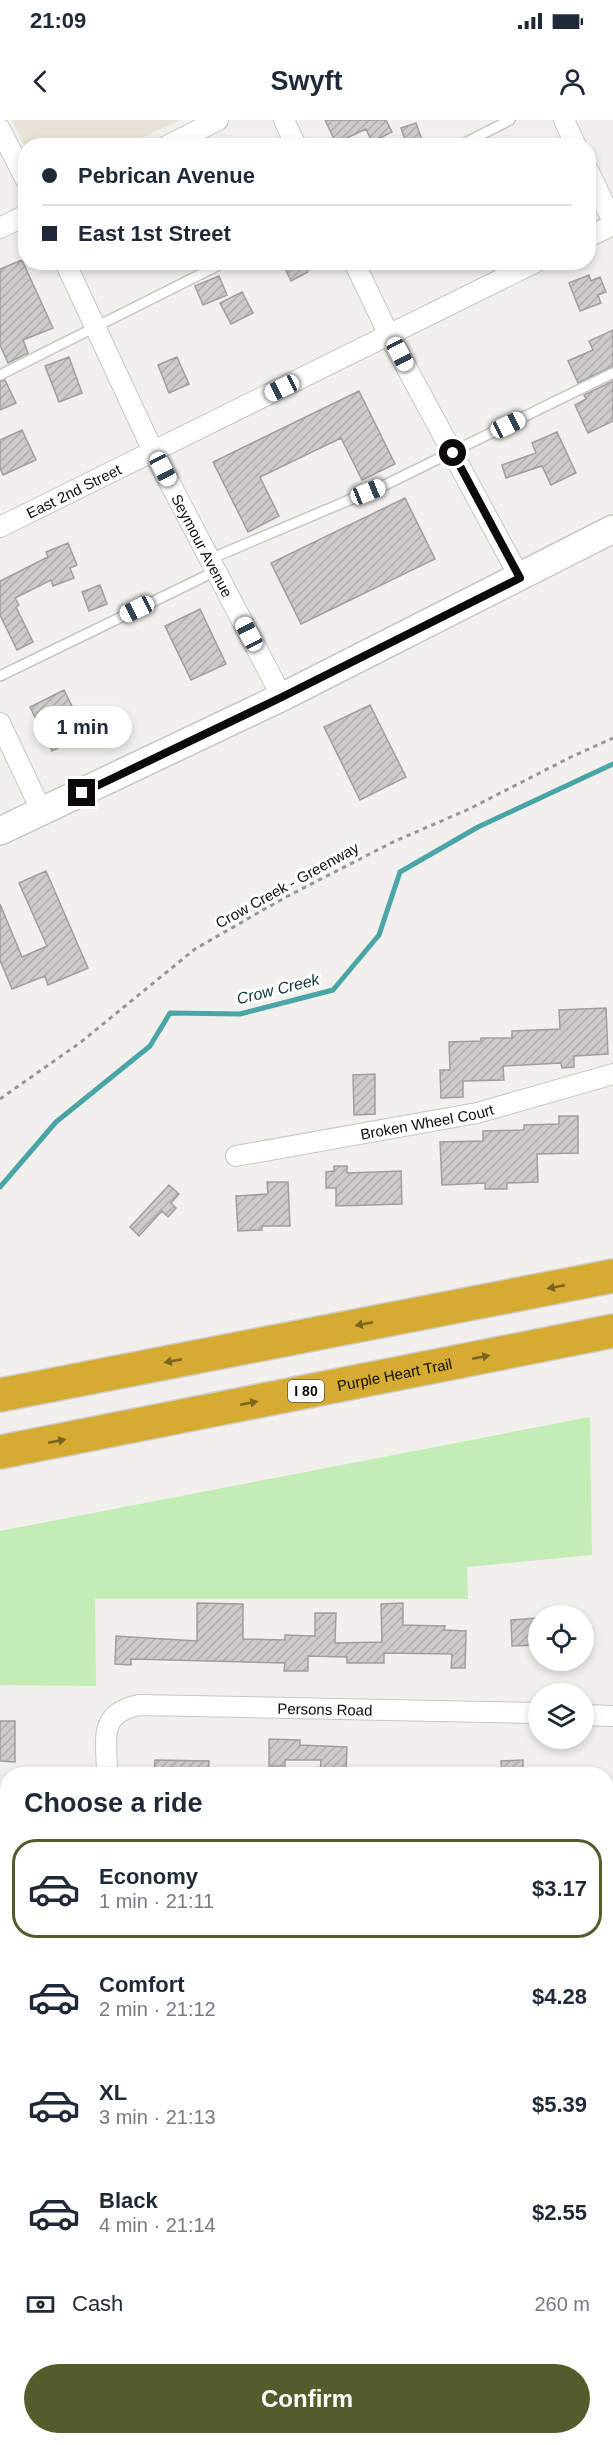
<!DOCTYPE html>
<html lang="en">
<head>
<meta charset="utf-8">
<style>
	:root { --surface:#fff; --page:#f2f2f3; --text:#1f2937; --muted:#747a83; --line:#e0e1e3; --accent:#555c2b }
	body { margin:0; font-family:Arial,sans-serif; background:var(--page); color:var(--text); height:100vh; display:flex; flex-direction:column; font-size:22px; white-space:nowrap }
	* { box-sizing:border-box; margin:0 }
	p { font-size:20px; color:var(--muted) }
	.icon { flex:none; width:33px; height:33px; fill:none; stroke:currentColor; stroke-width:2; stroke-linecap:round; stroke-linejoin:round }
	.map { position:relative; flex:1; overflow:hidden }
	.details { position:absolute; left:0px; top:1647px; width:614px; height:678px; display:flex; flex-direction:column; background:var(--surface); border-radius:24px 24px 0 0; box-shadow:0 3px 9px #0003 }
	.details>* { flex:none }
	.banner { position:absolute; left:18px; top:18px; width:578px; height:132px; border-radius:24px; box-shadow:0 3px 9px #0003; display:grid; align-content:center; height:132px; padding:0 24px; background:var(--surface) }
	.buttons { position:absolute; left:528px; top:1485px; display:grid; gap:12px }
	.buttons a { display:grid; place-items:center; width:66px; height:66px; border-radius:50%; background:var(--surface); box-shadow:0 3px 9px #0003; font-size:30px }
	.end { position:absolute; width:27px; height:27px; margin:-14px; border:8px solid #0c0b0a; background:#fff; box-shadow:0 0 0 3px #fff }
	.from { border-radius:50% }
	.bubble { position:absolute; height:42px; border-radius:21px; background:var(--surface); box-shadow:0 3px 9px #0003; font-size:20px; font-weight:800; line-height:42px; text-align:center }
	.car { position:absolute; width:18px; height:36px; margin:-18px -9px; border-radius:8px; box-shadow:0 0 4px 2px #0007; background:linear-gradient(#fff 24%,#345 0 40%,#fff 0 76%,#345 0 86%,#fff 0) }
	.banner b { display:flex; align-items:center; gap:21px; height:57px; font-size:22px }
	.banner b+b { border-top:2px solid var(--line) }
	.banner i { width:15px; height:15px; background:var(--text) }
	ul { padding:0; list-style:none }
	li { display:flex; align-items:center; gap:18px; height:99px; margin:0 12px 9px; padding:0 12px; border:3px solid transparent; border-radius:24px }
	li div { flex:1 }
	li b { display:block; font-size:22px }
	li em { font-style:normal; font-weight:800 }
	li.selected { border-color:var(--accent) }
	li>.icon { width:54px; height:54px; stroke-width:1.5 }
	h2 { padding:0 24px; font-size:27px; line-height:72px }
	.pay { display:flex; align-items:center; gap:15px; height:66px; padding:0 24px; font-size:22px }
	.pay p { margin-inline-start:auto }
	.cta { display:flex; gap:12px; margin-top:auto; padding:12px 24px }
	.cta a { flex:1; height:69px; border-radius:36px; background:var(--accent); color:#fff; font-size:24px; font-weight:800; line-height:69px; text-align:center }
	.status { display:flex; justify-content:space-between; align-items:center; height:42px; padding:0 30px; background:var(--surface); direction:ltr }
	.status svg { height:16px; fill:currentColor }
	header { display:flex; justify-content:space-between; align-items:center; height:78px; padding:0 24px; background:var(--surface); font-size:27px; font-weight:800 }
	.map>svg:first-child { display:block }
</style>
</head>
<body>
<div class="status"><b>21:09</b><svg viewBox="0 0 49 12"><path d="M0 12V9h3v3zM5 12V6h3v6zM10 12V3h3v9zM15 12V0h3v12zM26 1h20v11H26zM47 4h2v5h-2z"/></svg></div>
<header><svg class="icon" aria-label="back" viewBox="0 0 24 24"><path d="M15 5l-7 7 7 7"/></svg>Swyft<svg class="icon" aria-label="person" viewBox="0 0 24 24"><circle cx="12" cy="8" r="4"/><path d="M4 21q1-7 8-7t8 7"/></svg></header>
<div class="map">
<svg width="613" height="2325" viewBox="0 0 613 2325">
	<defs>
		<pattern id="building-hatch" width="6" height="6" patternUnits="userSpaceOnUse" patternTransform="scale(1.5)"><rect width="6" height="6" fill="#cdcbc8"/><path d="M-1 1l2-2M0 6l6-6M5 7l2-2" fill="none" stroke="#afadaa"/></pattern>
	</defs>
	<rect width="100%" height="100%" fill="#f1f0ec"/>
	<path fill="#e6e3f9" d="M94 2318H345V2325H94Z"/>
	<path fill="#e8e2d8" d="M12 0H180L127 25 25 27Z"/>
	<path fill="#c4ecb7" d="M590 1297 592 1435 467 1447 468 1479H95L96 1566 0 1565V1411Z"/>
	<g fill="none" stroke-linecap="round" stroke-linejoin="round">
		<path stroke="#4aa5a6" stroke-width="5" d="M0 1067 56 1002 150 926 170 893 240 894 333 870 379 815 400 752 478 707 613 644"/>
	</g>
	<path fill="url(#building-hatch)" stroke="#a09e9b" stroke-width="1.5" d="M325 0H386L392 12 372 22 366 9 336 23Z
		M416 3 424 26H407L401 8Z
		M22 140 53 208 23 220 28 233 8 243 0 225V149Z
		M282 142H303L308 152 291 161Z
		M589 155 591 161 600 157 606 172 598 175 601 183 580 191 569 163Z
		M219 156 227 175 203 185 195 166Z
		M242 172 253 193 231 204 220 183Z
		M613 210V246L578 263 568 241 593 230 589 221Z
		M69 237 82 273 59 282 45 246Z
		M177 237 189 264 169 273 158 245Z
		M5 260 16 283 0 290V262Z
		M613 261V301L588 313 575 285 586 279 584 275Z
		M359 271 395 344 362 360 341 318 260 357 279 396 248 412 213 342Z
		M22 310 36 340 3 355 0 348V320Z
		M557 312 576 353 551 365 542 346 506 358 502 345 536 333 532 323Z
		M405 378 435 439 301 504 271 443Z
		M68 423 77 445 70 448 74 458 53 466 51 460 15 478 19 485 16 487 33 522 17 530 0 495V461L48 437 46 432Z
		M100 465 107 484 89 491 82 472Z
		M200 489 226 544 191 560 165 506Z
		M64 570 86 614 52 631 30 587Z
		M370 585 406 657 360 680 324 607Z
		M46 751 88 848 48 865 45 856 12 869 0 840V784L22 837 47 826 19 763Z
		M606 888 608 934 574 936V947L562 948 561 943 503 946 504 960 463 961V977L441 978 440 950H450L449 922 481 921V918H512V911L560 909 559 890Z
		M375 954V994L354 995 353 955Z
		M559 996H578V1033L537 1034 538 1062 507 1063V1069H485V1063L442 1065 440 1022 483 1021V1011L524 1010V1005L559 1004Z
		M334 1046H347V1053L401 1051 402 1084 336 1086V1068H326V1052L334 1051Z
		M267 1062H288L290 1106H262V1110L238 1111 236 1076 268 1074Z
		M169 1065 179 1074 171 1083 176 1088 168 1097 162 1091 139 1116 130 1107Z
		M197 1483 243 1484V1519L285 1520V1515L315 1516V1493H336L335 1523 382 1522 381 1484 403 1483V1505L445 1506 444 1510 466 1511 465 1548H451L452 1534 384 1533V1543H347V1537L308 1536V1551H284L285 1543 131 1539V1545L115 1544 116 1516 197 1521Z
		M537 1498 538 1525 512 1526 511 1500Z
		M0 1601H15V1642L0 1641Z
		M269 1619 300 1620V1625L347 1627 346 1653 320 1652 321 1640H285V1646H269Z
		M155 1640 209 1641 208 1654H154Z
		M523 1640V1654H502L501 1641Z"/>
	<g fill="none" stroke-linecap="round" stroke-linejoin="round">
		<defs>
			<path id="lane" d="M459 26 510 0
				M0 255 225 142
				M210 439 387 364 613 253
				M0 556 216 451
				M0 1889H8
				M105 2325V2318
				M232 2325 236 2318"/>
			<g id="street">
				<path d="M284 0 296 26"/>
				<path d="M564 0 576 26"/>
				<path d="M0 9 26 60"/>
				<path d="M167 26 218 0"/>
				<path d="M588 50 613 102"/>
				<path d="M0 108 26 95"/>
				<path d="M588 117 613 105"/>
				<path id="s1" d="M65 142 153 331 282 577"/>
				<path d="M354 142 389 215 520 458"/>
				<path id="s2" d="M0 407 536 142"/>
				<path d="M0 603 42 692"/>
				<path id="s3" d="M236 1036 477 993 613 954"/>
				<path d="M584 1595 613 1596"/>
				<path id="s4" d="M107 1654C107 1619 97 1594 139 1585L538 1593"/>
				<path d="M440 2325V2318"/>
			</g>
			<path id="secondary" d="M0 711 282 577 613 409
				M0 2083H8
				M606 2092H613"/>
			<g id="highway">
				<path d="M0 1275 613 1156"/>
				<path id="s5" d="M0 1332 613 1211"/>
			</g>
		</defs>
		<use href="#lane" stroke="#c8c6c3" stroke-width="12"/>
		<use href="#street" stroke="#c8c6c3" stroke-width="22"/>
		<use href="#secondary" stroke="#c8c6c3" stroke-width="30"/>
		<use href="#highway" stroke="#cecece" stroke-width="36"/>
		<path stroke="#989795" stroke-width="3" stroke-dasharray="4.5 4.5" stroke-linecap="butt" d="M0 979 81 922 195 829 284 778 393 722 469 689 571 637 613 618"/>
		<use href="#lane" stroke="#fff" stroke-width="9"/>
		<use href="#street" stroke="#fff" stroke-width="20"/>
		<use href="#secondary" stroke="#fff" stroke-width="27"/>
		<use href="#highway" stroke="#d5ac31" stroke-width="33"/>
	</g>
	<defs><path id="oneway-solid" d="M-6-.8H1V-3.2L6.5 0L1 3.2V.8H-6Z" transform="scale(1.5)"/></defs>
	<g fill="#7b641f">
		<use href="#oneway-solid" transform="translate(556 1167) rotate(169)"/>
		<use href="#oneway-solid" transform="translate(364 1204) rotate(169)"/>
		<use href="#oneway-solid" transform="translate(481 1237) rotate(-11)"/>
		<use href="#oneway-solid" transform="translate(173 1241) rotate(169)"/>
		<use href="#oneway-solid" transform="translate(249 1283) rotate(-11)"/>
		<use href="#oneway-solid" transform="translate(57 1321) rotate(-11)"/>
	</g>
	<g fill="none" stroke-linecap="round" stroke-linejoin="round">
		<path stroke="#0c0b0a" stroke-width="8" d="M82 673 282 577 520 458 453 333"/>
	</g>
	<g text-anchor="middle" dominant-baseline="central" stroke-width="6" stroke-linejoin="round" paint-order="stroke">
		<rect fill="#fff" stroke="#555454" stroke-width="1.5" x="288" y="1260" width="36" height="22" rx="4.5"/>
		<g font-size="14" font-weight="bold" fill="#0c0b0a">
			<text x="306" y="1271">I 80</text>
		</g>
		<g font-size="15" fill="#0c0b0a" stroke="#fff">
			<text stroke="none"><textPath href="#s2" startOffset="82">East 2nd Street</textPath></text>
			<text stroke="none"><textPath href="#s1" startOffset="315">Seymour Avenue</textPath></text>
			<text transform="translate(287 765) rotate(-29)">Crow Creek - Greenway</text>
			<text stroke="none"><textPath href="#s3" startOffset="194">Broken Wheel Court</textPath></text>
			<text stroke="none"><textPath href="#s5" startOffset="402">Purple Heart Trail</textPath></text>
			<text stroke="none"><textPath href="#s4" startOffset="273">Persons Road</textPath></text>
		</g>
		<g font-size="16" font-style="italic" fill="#0a3737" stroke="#fff">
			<text transform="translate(278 869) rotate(-14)">Crow Creek</text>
		</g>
	</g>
</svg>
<div class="buttons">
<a><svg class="icon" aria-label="locate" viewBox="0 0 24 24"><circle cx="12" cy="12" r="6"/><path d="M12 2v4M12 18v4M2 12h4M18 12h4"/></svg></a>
<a><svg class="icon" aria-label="layers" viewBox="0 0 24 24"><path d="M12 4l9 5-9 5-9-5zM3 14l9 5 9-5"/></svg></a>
</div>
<i class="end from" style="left:453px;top:333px"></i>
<i class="end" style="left:82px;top:673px"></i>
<div class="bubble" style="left:33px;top:586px;width:99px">1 min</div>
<i class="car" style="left:400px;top:234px;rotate:152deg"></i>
<i class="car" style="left:282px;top:268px;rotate:244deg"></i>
<i class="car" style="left:508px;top:305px;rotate:64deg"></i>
<i class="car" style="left:163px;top:349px;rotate:152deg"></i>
<i class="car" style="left:368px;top:372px;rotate:68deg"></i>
<i class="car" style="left:137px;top:489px;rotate:244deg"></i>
<i class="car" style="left:249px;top:514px;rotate:332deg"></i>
<div class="banner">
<b><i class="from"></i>Pebrican Avenue</b>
<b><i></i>East 1st Street</b>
</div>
<section class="details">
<h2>Choose a ride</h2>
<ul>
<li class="selected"><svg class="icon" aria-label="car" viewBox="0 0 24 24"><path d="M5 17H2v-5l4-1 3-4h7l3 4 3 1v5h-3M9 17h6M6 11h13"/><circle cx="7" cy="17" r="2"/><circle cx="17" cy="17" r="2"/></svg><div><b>Economy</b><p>1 min · 21:11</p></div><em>$3.17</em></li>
<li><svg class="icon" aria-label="car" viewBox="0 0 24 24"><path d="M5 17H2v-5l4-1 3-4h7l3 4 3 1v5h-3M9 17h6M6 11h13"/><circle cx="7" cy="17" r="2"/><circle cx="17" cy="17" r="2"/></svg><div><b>Comfort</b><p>2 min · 21:12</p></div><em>$4.28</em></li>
<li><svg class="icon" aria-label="car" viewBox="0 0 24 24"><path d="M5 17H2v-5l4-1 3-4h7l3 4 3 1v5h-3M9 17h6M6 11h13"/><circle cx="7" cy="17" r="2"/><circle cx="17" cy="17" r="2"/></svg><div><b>XL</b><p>3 min · 21:13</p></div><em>$5.39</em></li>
<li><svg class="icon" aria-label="car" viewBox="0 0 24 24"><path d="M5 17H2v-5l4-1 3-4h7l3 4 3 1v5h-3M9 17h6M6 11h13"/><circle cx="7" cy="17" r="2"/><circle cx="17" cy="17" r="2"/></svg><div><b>Black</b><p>4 min · 21:14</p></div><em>$2.55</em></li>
</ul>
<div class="pay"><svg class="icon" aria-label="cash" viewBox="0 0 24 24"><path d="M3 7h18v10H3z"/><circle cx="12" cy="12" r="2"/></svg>Cash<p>260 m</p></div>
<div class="cta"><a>Confirm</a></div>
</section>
</div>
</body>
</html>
